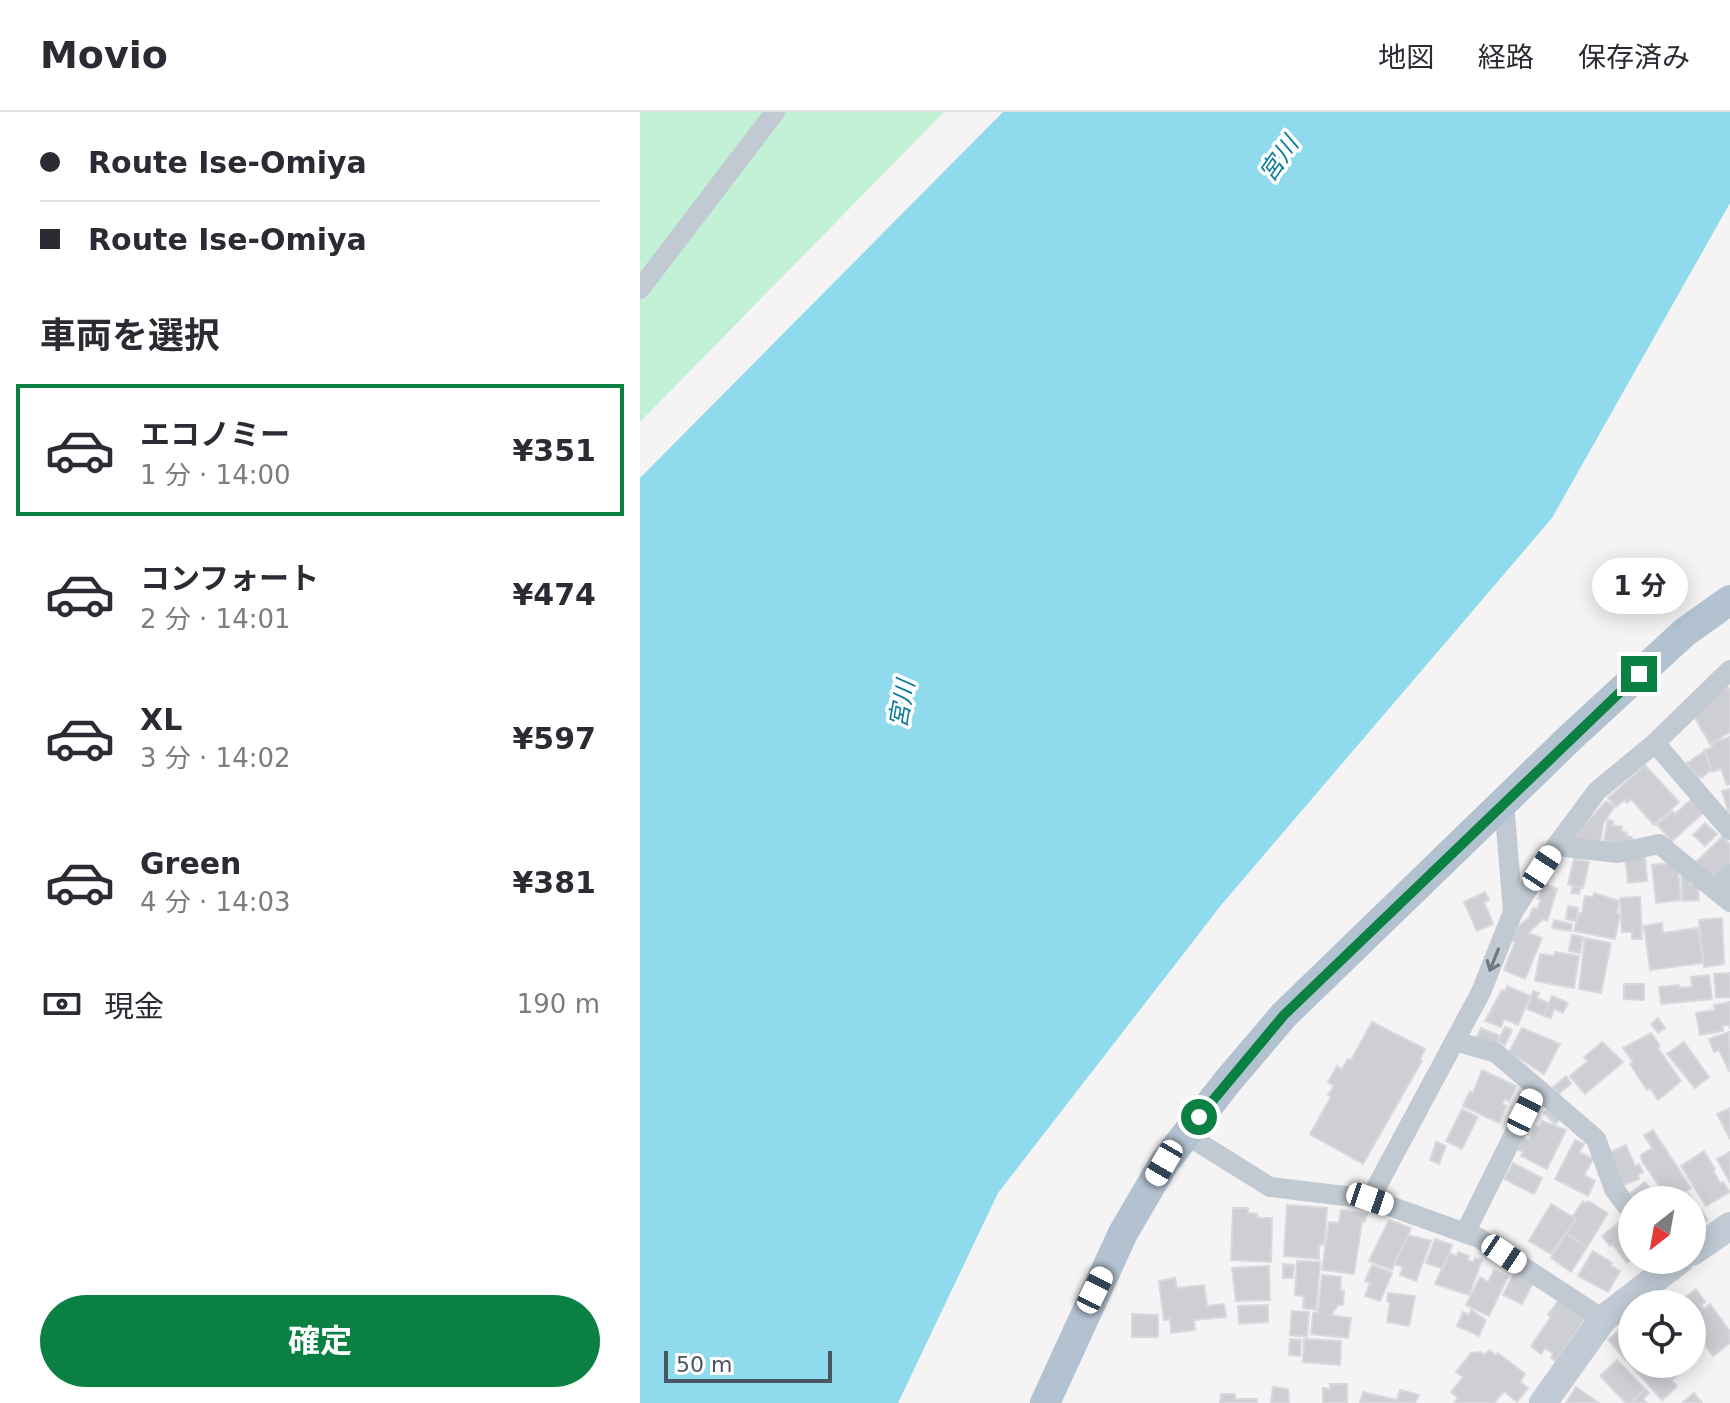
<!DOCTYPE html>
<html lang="ja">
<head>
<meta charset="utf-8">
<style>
	:root { --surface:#fff; --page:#f7f7f7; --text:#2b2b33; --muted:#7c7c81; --line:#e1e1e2; --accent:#0b8043 }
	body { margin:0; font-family:"DejaVu Sans","Noto Sans JP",sans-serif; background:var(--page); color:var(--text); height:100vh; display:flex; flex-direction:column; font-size:30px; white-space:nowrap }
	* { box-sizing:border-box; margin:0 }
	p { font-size:26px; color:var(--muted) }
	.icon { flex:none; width:44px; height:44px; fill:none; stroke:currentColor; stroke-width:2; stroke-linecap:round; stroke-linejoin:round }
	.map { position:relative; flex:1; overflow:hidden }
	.side { display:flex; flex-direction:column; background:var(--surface); width:640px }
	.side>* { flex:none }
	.guide { display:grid; align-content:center; height:176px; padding:0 40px; background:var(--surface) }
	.needle { width:52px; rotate:211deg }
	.controls { position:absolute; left:978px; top:1074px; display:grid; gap:16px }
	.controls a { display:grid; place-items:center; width:88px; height:88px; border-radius:50%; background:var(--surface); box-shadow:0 4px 20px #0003; font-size:40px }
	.scale { position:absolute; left:24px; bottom:20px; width:168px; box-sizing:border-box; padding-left:8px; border:4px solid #4a5661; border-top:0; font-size:22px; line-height:28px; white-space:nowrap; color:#4a5661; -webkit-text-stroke:6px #fff; paint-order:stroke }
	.end { position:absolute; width:36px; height:36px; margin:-18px; border:10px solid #0b8043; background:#fff; box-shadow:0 0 0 4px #fff }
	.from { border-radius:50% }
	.bubble { position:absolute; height:56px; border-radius:28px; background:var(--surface); box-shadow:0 4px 20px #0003; font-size:26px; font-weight:700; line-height:56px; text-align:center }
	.car { position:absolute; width:24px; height:48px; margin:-24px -12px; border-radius:10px; box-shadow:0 0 6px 2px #0007; background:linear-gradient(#fff 24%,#345 0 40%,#fff 0 76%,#345 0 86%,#fff 0) }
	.guide b { display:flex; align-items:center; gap:28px; height:76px; font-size:30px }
	.guide b+b { border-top:2px solid var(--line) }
	.guide i { width:20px; height:20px; background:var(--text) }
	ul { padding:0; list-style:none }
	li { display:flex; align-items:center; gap:24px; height:132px; margin:0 16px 12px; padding:0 24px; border:4px solid transparent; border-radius:0px }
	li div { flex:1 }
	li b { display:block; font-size:30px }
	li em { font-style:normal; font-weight:700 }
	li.selected { border-color:var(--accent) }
	li>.icon { width:72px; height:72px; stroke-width:1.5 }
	h2 { padding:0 40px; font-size:36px; line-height:96px }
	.pay { display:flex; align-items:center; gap:20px; height:88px; padding:0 40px; font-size:30px }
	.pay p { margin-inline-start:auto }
	.button { display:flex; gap:16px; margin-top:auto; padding:16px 40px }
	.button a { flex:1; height:92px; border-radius:48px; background:var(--accent); color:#fff; font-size:32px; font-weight:700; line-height:92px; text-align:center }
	header { display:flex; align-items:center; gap:48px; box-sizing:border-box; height:112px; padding:0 40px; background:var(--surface); border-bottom:2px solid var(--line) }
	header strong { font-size:38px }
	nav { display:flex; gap:44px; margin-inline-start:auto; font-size:28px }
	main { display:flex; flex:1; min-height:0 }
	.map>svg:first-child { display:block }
</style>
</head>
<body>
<header>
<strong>Movio</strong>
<nav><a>地図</a><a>経路</a><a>保存済み</a></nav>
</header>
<main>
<section class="side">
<div class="guide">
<b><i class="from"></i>Route Ise-Omiya</b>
<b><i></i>Route Ise-Omiya</b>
</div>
<h2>車両を選択</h2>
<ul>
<li class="selected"><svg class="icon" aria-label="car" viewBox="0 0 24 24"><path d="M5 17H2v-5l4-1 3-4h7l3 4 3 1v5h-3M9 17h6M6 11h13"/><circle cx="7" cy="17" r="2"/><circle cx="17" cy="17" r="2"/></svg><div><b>エコノミー</b><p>1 分 · 14:00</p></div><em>¥351</em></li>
<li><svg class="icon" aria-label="car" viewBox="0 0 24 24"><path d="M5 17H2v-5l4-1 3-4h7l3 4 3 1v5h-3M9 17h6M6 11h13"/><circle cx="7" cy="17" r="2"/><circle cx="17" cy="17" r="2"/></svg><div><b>コンフォート</b><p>2 分 · 14:01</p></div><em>¥474</em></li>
<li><svg class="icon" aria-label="car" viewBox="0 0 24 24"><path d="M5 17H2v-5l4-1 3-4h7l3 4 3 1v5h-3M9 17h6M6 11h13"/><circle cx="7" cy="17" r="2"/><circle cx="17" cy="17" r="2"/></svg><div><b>XL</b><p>3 分 · 14:02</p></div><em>¥597</em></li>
<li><svg class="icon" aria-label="car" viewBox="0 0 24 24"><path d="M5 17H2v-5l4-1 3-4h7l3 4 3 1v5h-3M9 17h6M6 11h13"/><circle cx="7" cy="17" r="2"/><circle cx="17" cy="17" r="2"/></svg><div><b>Green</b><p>4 分 · 14:03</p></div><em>¥381</em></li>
</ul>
<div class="pay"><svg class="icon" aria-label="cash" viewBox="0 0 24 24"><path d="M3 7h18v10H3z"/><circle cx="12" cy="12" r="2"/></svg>現金<p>190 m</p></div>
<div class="button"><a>確定</a></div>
</section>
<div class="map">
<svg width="1090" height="1291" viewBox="0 0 1090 1291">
	<rect width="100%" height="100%" fill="#f5f3f3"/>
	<path fill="#c3f1d5" d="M0 0H304L0 310Z"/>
	<path fill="#90daee" d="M363 0H1090V91L912 406 582 792 358 1081 258 1291H0V366Z"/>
	<path fill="#cdcfd5" stroke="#d7d9de" stroke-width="2" d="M1087 575 1090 578V620L1070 632 1054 604Z
		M1090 625V672L1087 673 1081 657 1072 660 1064 638 1071 636 1074 630Z
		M1065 639 1071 657 1062 666 1060 664 1058 666 1047 651Z
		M1005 653 1039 690 1014 713 991 687 987 691 984 688 976 695 968 686Z
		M1090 677V702H1089L1082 679Z
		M1053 686 1065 699 1032 729 1017 713 1032 699 1035 702Z
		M966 689 974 695 963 712 961 727 957 732 941 730 935 726 936 722Z
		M968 708 973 709 972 713 982 715 981 719 987 721 986 724 991 725 995 730 985 733 964 729Z
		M1065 711 1077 722 1065 734 1053 723Z
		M1083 724 1090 733V753L1073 767 1056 750Z
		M1005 744 1007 769 988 771 985 746Z
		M934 747 949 750 943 776 928 772Z
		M1037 750 1041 788 1016 791 1012 753Z
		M1049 759 1050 773 1058 772 1059 788 1043 789 1041 760Z
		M904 771 917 777 907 809 903 807 888 821 902 826 885 867 864 858 875 830 872 829 877 815 889 806 893 796 897 797 901 788 898 787Z
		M933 774 941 775 939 782 931 781Z
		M845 780 849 788 844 790 853 812 837 819 824 790Z
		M954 781 979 789 977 801 980 802 975 827 934 819 939 801H942L945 784 953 785Z
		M1000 785 1002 827H992V820H982L980 786Z
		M928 794 938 796 936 809 926 807Z
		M1082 806 1084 852 1064 855 1059 808Z
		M914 808 932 812 931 819 912 816Z
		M1022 811 1023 821 1058 816 1063 851 1010 858 1004 814Z
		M932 823 943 825 940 841 929 839Z
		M945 826 971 831 961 881 939 877Z
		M915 840 939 844 934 876 895 869 900 842 914 844Z
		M1090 861V885L1076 886 1074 862Z
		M1069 863 1072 887 1021 892 1019 875 1039 873V876L1052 875 1051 865Z
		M984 872H1004V888L984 887Z
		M867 874 890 884 878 913 864 907 861 915 845 909 862 878 865 879Z
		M893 879 899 881 897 886 909 891 904 904 887 897Z
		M912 884 928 891 923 901 914 897 911 906 904 904Z
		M1090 890V917L1089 913 1082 914 1083 919 1060 923 1056 901 1075 898 1074 893Z
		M1018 906 1025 916 1018 921 1011 912Z
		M732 910 785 937 780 947 782 949 723 1052 670 1022 691 985 688 983 694 974 688 970 697 954 702 957 708 947 711 948Z
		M865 915 872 918 865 933 858 929Z
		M841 916 860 924 854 936 835 928Z
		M882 916 920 932 904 962 869 940Z
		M1089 920 1090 958 1089 959 1079 938 1074 940 1069 927Z
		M1011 921 1020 934 1018 936 1041 969 1018 988 1010 976 1007 978 990 952 993 950 983 936Z
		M962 930 983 950 945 982 930 964 948 949 944 945Z
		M1044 930 1069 965 1055 976 1027 942Z
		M842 958 876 974 869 989 865 987 862 992 866 994 859 1011 823 994 830 979 833 981Z
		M926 964 931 971 919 982 913 975Z
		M910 994 922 1005 915 1012 904 1001Z
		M1090 996V1027L1077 1002Z
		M822 997 838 1005 822 1037 806 1029Z
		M902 1009 926 1018 907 1057 881 1044 883 1040 877 1037 883 1026 889 1029 896 1014 899 1015Z
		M1013 1018 1051 1076 1036 1086 1034 1083 1028 1087 1002 1049 1001 1043 1012 1036 1004 1023Z
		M935 1028 944 1032 939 1040 953 1047 944 1063 955 1069 948 1084 915 1067Z
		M796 1030 806 1034 799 1052 790 1048Z
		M986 1033 995 1054 999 1052 1003 1060 998 1063 999 1067 982 1074 968 1041Z
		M1064 1039 1075 1057 1073 1059 1081 1072 1083 1070 1090 1080 1066 1094 1041 1054Z
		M1090 1040V1071L1077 1047Z
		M873 1051 902 1066 894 1082 864 1067Z
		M1005 1070 1019 1088H995L990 1082Z
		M1049 1082 1068 1108 1052 1120V1088H1040Z
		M943 1089 946 1091 948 1089 968 1101 947 1135 926 1122 936 1106 933 1104Z
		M911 1092 936 1107 911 1142 889 1129Z
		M647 1093 687 1096 684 1133H679V1147L644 1144Z
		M593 1096H608V1101L617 1102V1106H632L631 1150 591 1148Z
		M701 1098 727 1102 725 1110 722 1109 714 1162 682 1158 689 1110 699 1111Z
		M986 1105 992 1112V1147L987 1151 972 1132 970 1134 962 1124Z
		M749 1108 771 1116 752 1158 729 1149Z
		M926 1121 947 1135 931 1160 911 1146Z
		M768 1123 791 1129 776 1169 760 1163 763 1155 754 1152Z
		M795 1127 812 1133 803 1157 786 1151Z
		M953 1139 972 1151 971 1154 980 1159 968 1180 938 1164Z
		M818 1140 829 1144 828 1148 834 1150 835 1146 842 1148 829 1183 795 1172 809 1141 817 1144Z
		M657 1149 680 1150 676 1198 663 1196 664 1184 655 1183Z
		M643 1152 654 1153 653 1166H643Z
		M732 1153 752 1161 740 1189 725 1184 730 1171 725 1169Z
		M629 1154 630 1188 596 1189 592 1156Z
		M854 1158 868 1165 849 1204 826 1193 840 1165 848 1170Z
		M874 1161 893 1171 882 1192 863 1183Z
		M682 1163 701 1165 700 1178 704 1179 703 1193H698L691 1203 711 1206 708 1226 671 1222 673 1201H678Z
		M535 1166 537 1176 564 1173 567 1194 584 1192 586 1205 554 1208 555 1218 531 1221 530 1207 524 1208 519 1169Z
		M1056 1177 1065 1190 1061 1193 1064 1197 1070 1192 1089 1218 1090 1231 1073 1244 1052 1215V1192H1037Z
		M748 1181 775 1184 769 1214 747 1210 750 1191 747 1189Z
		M918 1189 946 1205 916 1249 911 1246 913 1242 905 1236 901 1242 891 1234 911 1205 908 1203Z
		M628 1193V1210L599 1212 598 1194Z
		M831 1198 846 1208 839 1224 817 1214 823 1200 829 1203Z
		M652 1199 669 1200 667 1225 650 1223Z
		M492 1202 518 1203V1225H492Z
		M989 1209 992 1212V1252H1010L1016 1259 1020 1256 1037 1274 1022 1288 968 1228Z
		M650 1227 661 1228 660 1244 649 1243Z
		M664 1227 701 1229 700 1253 663 1250Z
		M849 1238 856 1243 858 1241 885 1262 880 1270 888 1276 877 1290 864 1279 854 1291H814L818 1286 811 1280 823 1265 816 1260 831 1241 841 1240 845 1243Z
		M977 1248 1005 1277 991 1291H986L960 1264Z
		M1034 1252 1040 1260 1033 1267 1025 1258Z
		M690 1272H707V1291H683V1276L690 1277Z
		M633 1275 648 1277 649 1291H631Z
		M936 1275 959 1291H926Z
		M1005 1277 1009 1281 1003 1287 1007 1291H991Z
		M760 1278 779 1283 775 1291H720L723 1280 757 1288Z
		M1054 1281 1062 1291H1042Z
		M581 1282H595V1287H617V1291H580Z"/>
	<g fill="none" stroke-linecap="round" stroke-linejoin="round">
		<path stroke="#c1cad2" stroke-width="20" d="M0 177 135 0
			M1015 631 1090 718
			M916 734 978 741 1019 732 1090 790
			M1075 778 1090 762
			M873 800 916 734 957 679 1015 631 1090 558
			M815 929 856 941 897 976 825 1121
			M897 976 956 1027 974 1077 992 1101
			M545 1022 630 1075 730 1087 839 1126 963 1207
			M730 1087 841 880 873 800 864 690"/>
		<path stroke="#c1cbd6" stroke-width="28" d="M1052 1140 1090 1114
			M903 1291 963 1207 1040 1148"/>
		<path stroke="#b3c2d1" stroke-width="30" d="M405 1291 483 1121 524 1051 587 970 644 903 932 624 1045 520 1090 488"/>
	</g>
	<defs><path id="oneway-shaft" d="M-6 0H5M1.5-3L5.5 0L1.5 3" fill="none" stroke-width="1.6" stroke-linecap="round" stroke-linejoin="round" transform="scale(2)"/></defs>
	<use stroke="#6e7983" href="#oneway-shaft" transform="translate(854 848) rotate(112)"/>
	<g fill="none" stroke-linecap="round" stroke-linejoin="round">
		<path stroke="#0b8043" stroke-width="10" d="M559 1005 644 903 999 562"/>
	</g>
	<g text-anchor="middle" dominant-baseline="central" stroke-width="7" stroke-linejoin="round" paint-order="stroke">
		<g font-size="24" font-style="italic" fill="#0c7c9b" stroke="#fff">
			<text transform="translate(639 47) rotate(-55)">宮川</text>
			<text transform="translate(262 592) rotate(-80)">宮川</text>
		</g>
	</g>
</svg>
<div class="controls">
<a><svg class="needle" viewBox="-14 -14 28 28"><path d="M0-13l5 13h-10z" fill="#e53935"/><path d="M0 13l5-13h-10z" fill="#7c7c81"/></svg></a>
<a><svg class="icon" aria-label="locate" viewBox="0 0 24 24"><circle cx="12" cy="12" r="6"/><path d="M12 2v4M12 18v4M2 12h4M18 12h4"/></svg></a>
</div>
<div class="scale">50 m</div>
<i class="end from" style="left:559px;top:1005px"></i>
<i class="end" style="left:999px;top:562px"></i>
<div class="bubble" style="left:952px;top:446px;width:96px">1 分</div>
<i class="car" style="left:902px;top:756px;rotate:33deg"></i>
<i class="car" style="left:885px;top:1000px;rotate:26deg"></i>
<i class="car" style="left:524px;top:1051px;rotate:210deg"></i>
<i class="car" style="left:730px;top:1087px;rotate:109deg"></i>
<i class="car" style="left:864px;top:1142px;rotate:124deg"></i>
<i class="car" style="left:455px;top:1178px;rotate:26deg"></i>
</div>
</main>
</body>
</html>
